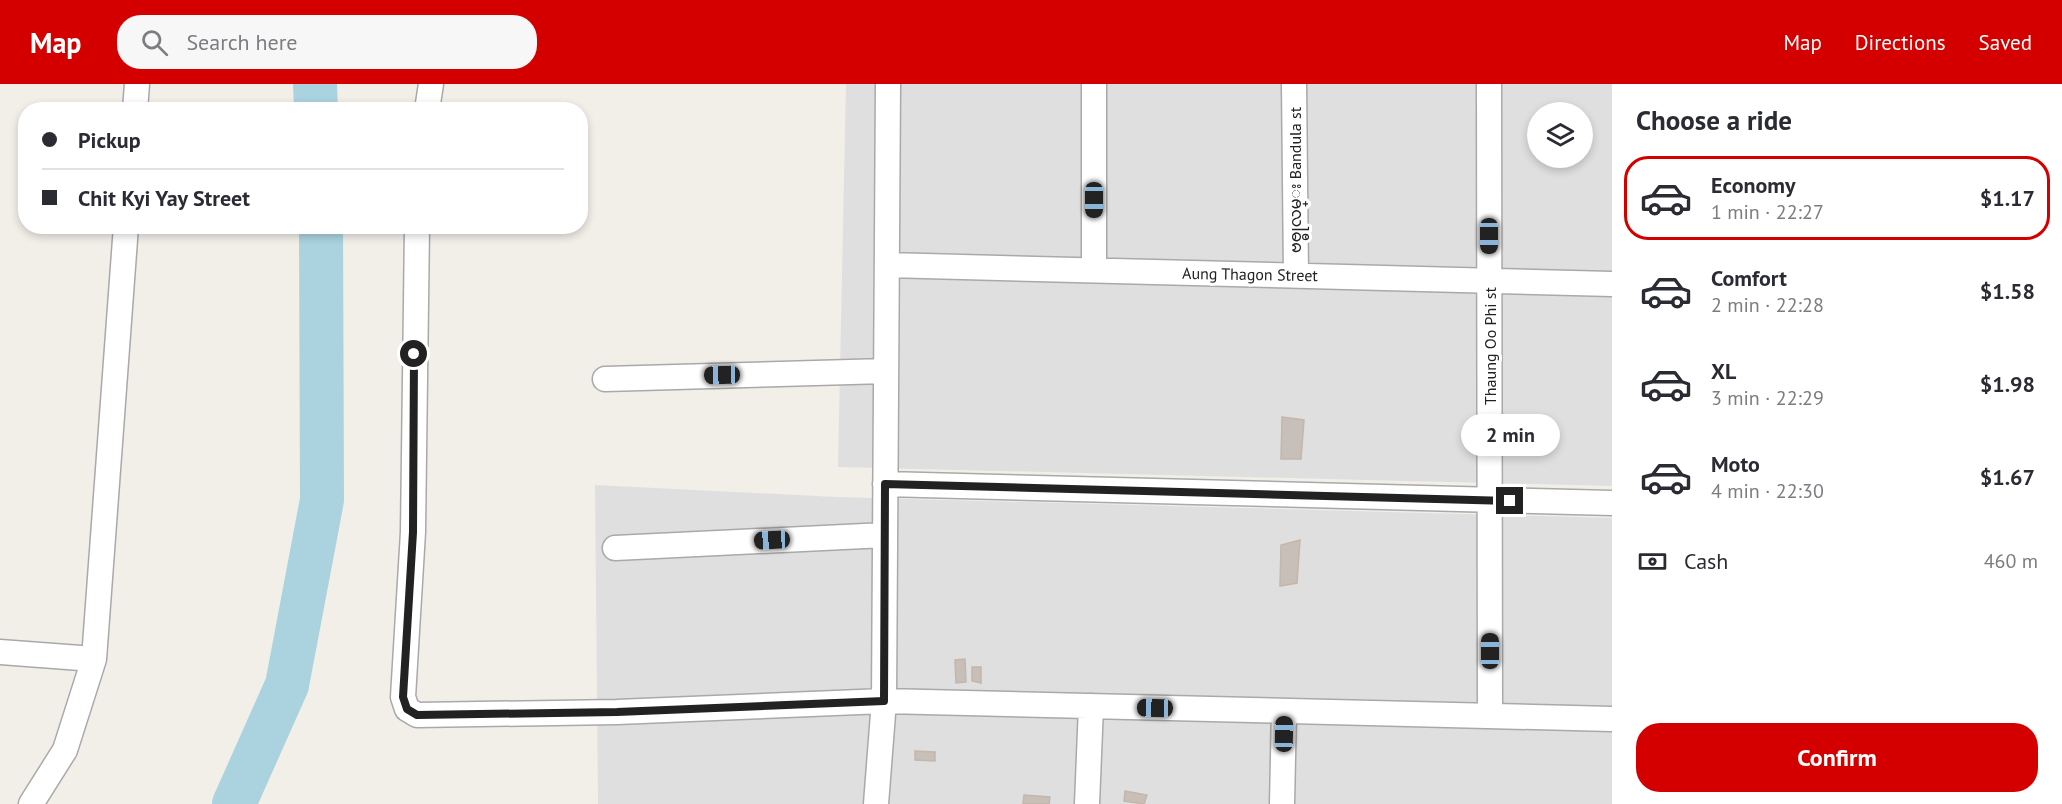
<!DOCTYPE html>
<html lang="en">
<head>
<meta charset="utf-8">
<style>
	:root { --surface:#fff; --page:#f7f7f7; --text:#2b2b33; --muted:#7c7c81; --line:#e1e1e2; --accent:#d40000 }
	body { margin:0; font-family:"PT Sans","Noto Sans Myanmar",sans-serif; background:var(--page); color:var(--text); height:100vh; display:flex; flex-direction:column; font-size:22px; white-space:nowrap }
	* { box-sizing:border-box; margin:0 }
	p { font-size:20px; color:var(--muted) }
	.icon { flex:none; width:33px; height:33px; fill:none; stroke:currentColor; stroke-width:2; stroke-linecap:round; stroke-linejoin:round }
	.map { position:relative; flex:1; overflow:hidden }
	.side { display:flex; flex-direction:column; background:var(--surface); width:450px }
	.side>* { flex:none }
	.top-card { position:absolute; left:18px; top:18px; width:570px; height:132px; border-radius:24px; box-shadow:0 3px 9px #0003; display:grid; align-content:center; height:132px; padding:0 24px; background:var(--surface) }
	.buttons { position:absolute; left:1527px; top:18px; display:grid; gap:12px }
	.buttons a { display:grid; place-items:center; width:66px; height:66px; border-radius:50%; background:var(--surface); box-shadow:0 3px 9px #0003; font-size:30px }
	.end { position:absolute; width:27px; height:27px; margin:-14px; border:8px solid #222; background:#fff; box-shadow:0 0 0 3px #fff }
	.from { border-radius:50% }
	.bubble { position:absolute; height:42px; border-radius:21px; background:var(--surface); box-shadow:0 3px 9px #0003; font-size:20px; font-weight:600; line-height:42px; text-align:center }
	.car { position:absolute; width:18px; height:36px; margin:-18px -9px; border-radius:8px; box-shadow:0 0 4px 2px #0007; background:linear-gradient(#222 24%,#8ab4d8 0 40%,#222 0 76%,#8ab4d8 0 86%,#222 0) }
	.top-card b { display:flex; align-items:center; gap:21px; height:57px; font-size:22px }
	.top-card b+b { border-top:2px solid var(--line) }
	.top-card i { width:15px; height:15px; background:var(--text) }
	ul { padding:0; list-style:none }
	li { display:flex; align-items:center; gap:18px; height:84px; margin:0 12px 9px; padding:0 12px; border:3px solid transparent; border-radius:24px }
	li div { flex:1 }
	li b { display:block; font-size:22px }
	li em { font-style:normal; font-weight:600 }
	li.selected { border-color:var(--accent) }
	li>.icon { width:54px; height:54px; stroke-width:1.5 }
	h2 { padding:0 24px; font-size:27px; line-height:72px }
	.pay { display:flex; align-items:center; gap:15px; height:66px; padding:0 24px; font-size:22px }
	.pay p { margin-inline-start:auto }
	.primary-button { display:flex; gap:12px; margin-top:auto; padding:12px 24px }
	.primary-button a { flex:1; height:69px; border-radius:24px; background:var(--accent); color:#fff; font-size:24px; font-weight:600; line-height:69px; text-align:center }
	header { display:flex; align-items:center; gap:36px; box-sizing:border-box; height:84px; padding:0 30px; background:var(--accent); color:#fff }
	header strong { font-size:28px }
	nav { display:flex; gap:33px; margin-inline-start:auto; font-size:21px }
	.search { width:420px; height:54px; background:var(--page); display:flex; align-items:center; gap:15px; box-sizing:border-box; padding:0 21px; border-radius:24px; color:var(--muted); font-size:22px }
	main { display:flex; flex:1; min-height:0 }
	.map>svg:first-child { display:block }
</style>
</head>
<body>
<header>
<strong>Map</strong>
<div class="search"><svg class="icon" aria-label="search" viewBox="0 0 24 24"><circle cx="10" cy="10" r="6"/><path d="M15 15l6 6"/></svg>Search here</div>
<nav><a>Map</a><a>Directions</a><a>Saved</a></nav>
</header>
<main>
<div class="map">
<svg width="1612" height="720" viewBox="0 0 1612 720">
	<rect width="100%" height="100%" fill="#f2efe9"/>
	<path fill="#e0dfdf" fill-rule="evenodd" d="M846 0H1612V402L838 383ZM1538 28H1582V74H1538Z
		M595 401 837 413 1612 434V720H598Z"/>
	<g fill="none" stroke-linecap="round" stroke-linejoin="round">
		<path stroke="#aad3df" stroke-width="44" d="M315 0 316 26
			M234 720 287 601 322 416 321 142"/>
	</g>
	<path fill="#c7bfb8" stroke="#c4b6ab" stroke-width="1.5" d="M1282 333 1304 336 1301 375H1281Z
		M1300 456 1297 499 1280 502 1281 461Z
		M965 575 966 598 956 599 955 576Z
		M972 583H981V599L972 597Z
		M915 667 935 668V677L915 676Z
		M1125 707 1147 711 1144 720 1124 717Z
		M1024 711 1050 713 1049 720H1023Z"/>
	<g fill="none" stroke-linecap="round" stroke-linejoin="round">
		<defs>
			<path id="minor" d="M1094 0V186
				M1294 0 1296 191
				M1489 0 1490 632
				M135 26 137 0
				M427 26 431 0
				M417 142 413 448 403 613 407 625 417 631 617 628 884 617 1612 635
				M887 181 1612 200
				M605 295 886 287
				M885 400 1612 419
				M615 464 885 451
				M0 568 94 575
				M31 720 65 666 94 575 126 142
				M876 720 884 617 888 0
				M1087 720 1091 622
				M1282 720 1284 627"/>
		</defs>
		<use href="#minor" stroke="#a9a9a9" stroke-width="27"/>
		<use href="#minor" stroke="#fff" stroke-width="24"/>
	</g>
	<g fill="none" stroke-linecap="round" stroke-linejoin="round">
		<path stroke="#222" stroke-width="8" d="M414 270 413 448 403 613 407 625 417 631 617 628 884 617 885 400 1510 417"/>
	</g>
	<g text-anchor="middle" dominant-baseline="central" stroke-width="6" stroke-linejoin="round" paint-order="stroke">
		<g font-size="16" fill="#222" stroke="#fff">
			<text transform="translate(1295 96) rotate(-90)">ဗႎ္ဓုလမ္း Bandula st</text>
			<text transform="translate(1250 190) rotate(1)">Aung Thagon Street</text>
			<text transform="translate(1490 262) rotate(-90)">Thaung Oo Phi st</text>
		</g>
	</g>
</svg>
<div class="buttons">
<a><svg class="icon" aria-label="layers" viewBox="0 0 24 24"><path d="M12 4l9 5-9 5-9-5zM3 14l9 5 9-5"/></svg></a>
</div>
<i class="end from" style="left:414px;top:270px"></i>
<i class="end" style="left:1510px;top:417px"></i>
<div class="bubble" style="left:1461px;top:330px;width:99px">2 min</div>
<i class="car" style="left:1094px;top:116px;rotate:180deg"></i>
<i class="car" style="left:1489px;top:152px;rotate:180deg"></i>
<i class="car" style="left:722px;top:291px;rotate:269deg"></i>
<i class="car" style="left:772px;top:456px;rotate:267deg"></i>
<i class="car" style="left:1490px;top:567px;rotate:0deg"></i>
<i class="car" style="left:1155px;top:624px;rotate:271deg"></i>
<i class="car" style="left:1284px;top:650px;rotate:1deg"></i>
<div class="top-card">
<b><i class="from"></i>Pickup</b>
<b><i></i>Chit Kyi Yay Street</b>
</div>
</div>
<section class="side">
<h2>Choose a ride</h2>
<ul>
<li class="selected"><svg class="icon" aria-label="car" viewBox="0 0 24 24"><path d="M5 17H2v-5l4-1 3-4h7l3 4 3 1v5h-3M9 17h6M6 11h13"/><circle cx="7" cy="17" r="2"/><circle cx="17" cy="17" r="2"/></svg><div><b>Economy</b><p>1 min · 22:27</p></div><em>$1.17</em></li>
<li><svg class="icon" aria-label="car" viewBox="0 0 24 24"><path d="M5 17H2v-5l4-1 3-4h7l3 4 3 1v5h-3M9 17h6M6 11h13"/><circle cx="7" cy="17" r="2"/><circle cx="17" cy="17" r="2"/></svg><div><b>Comfort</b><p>2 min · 22:28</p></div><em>$1.58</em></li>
<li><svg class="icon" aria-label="car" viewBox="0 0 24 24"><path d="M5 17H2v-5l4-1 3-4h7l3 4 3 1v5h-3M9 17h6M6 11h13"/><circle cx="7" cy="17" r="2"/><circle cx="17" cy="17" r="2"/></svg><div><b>XL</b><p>3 min · 22:29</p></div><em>$1.98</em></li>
<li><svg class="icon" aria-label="car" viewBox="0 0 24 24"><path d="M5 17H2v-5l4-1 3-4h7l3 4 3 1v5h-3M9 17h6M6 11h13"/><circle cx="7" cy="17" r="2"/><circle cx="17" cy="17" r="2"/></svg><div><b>Moto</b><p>4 min · 22:30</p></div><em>$1.67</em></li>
</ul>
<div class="pay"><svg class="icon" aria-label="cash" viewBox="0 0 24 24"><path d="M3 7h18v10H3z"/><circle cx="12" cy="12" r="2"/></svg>Cash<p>460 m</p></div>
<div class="primary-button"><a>Confirm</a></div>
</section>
</main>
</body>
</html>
